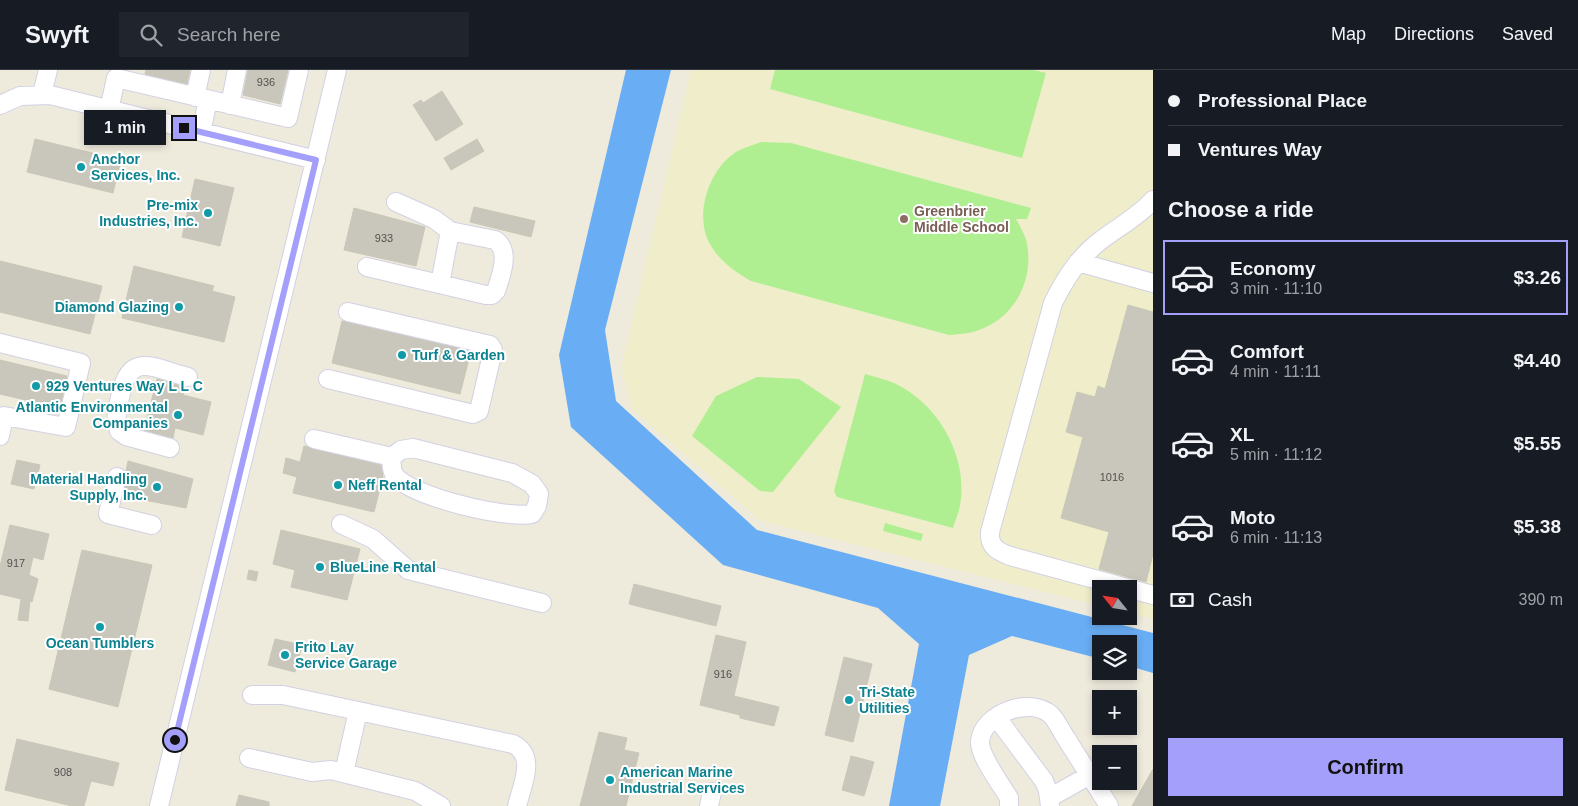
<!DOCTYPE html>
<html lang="en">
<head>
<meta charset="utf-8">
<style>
	:root { --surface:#171b24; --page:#20242c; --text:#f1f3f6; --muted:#9ea1a6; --line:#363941; --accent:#a49ffa }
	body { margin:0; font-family:Arial,sans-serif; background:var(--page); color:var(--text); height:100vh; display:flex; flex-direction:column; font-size:19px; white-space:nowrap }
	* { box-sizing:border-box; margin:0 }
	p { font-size:16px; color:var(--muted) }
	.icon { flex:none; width:28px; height:28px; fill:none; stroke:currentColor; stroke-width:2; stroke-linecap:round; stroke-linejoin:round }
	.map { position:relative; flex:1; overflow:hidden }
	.panel { display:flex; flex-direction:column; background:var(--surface); width:425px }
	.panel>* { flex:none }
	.banner { display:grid; align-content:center; height:110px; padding:0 15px; background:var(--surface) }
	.needle { width:32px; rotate:300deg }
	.fabs { position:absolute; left:1092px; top:510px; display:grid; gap:10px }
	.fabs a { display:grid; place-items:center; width:45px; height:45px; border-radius:0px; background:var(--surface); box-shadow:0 2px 8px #0003; font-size:25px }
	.end { position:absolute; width:22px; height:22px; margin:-11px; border:6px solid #a49ffa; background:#111; box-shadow:0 0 0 2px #111 }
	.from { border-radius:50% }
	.bubble { position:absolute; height:35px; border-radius:0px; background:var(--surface); box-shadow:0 2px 8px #0003; font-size:16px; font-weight:700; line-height:35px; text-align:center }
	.banner b { display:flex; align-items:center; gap:18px; height:48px; font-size:19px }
	.banner b+b { border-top:1px solid var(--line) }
	.banner i { width:12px; height:12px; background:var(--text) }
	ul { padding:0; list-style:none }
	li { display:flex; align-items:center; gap:15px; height:75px; margin:0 10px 8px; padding:0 5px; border:2px solid transparent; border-radius:0px }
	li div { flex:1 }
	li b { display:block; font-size:19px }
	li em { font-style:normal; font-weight:700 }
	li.on { border-color:var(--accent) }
	li>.icon { width:45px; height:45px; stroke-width:1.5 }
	h2 { padding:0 15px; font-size:22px; line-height:60px }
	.pay { display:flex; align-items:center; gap:12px; height:55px; padding:0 15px; font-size:19px }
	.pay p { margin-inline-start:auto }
	.cta { display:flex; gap:10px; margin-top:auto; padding:10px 15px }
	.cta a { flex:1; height:58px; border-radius:0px; background:var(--accent); color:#111; font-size:20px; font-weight:700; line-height:58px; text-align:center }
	header { display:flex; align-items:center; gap:30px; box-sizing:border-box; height:70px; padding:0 25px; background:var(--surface); border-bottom:1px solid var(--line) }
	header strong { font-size:24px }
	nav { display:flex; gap:28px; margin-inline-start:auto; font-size:18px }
	.search { width:350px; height:45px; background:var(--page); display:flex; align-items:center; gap:12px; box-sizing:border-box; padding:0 18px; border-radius:0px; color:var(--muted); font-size:19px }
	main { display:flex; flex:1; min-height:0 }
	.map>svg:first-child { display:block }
</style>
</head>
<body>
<header>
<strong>Swyft</strong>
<div class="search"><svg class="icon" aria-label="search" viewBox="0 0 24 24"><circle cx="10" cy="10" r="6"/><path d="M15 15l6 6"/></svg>Search here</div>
<nav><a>Map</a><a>Directions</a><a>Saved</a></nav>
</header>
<main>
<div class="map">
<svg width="1153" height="736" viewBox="0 0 1153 736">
	<rect width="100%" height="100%" fill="#eeeadc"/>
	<path fill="#f0edcb" d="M691 0H1153V549L1129 543V519H1101V536L761 451 632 339 621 298Z"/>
	<path fill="#afef91" d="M775 0H1034L1046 3 1022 88 770 19Z
		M761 72 791 73 1031 138 1027 149H1016C1020 156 1025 165 1027 173 1034 212 1014 249 976 261 968 264 958 264 949 265L751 211C734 201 721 192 711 176 693 147 708 100 736 82 743 78 753 75 761 72Z
		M865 304C879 308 893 311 905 319 943 342 968 391 960 435 959 443 955 450 953 458L837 427 834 421Z
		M757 307 799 309 841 337 773 422 760 421 692 366 716 326Z
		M885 453 923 464 921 471 883 461Z"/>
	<path fill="#69adf5" d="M626 0H671L605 260 616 331 757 460 1153 563V603L1129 596V574H1101V589L1012 566 969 585 940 736H889L919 574 878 538 723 495 571 357 559 285Z"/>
	<path fill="#c9c7bc" stroke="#c9c7b6" d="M146 0H190L187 14 145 4Z
		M248 0H288L280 34 243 25Z
		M442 21 463 54 436 71 413 35 421 30 423 33Z
		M35 69 121 90 113 123 27 102Z
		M477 69 484 81 451 100 444 88Z
		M195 109 234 118 220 176 182 167Z
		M474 137 535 151 531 167 470 152Z
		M354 138 425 157 416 196 344 180Z
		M0 191 102 216 90 264 0 242Z
		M134 196 214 216 212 221 235 227 224 272 122 248Z
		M1128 235 1153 242V484L1146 512 1099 499 1109 462 1061 448 1083 367 1066 362 1077 322 1095 327 1098 316 1105 319Z
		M342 251 471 281 460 324 332 293Z
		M0 290 67 306 60 338 0 324Z
		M157 309 185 317 183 325 211 332 203 365 175 358 173 368 144 360Z
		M304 376 381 395 383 406 374 442 293 423 297 407 283 403 286 388 300 392Z
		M17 390 40 395 34 419 11 414Z
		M128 391 193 409 186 438 123 426 127 410 126 401Z
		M10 455 49 464 43 490 33 487 29 505 38 509 32 532 30 531 28 551 18 550 21 529 0 524V496Z
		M281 460 360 479 347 530 291 517 295 500 273 494Z
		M82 480 152 495 118 637 49 619Z
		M249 500 258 502 256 511 247 509Z
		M634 514 721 536 716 556 629 534Z
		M716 565 746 572 734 626 779 637 774 656 740 648V645L700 635Z
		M275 569 302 575 295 602 268 595Z
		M844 587 872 594 853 672 825 665Z
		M599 662 627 668 624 680 639 683 626 736H580Z
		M17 669 119 693 113 716 91 711 84 736H72L5 720Z
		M851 686 874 692 864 726 842 720Z
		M1153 699V736H1132Z
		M239 725 269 732V736H236Z"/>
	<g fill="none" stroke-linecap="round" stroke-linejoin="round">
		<defs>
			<path id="minor" d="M42 24 48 0
				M195 27 201 0
				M0 35 20 26 50 25 316 90
				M230 35 237 0
				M109 40 116 8 288 48 299 0
				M201 62 208 30
				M1153 130C1138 147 1118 157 1100 171 1078 188 1065 209 1053 233L990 462C989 477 997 481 1010 486L1153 525
				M1078 192 1153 213
				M367 197 486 225H492L496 221C501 206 511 180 495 170L450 161 434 149 396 132
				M440 214 450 161
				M0 273 81 293 66 357 4 346 0 366
				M328 309 473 344 479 341 493 280 490 275 348 242
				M314 369 392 387 401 380 413 378 512 403 532 414 539 424 537 436 532 444C505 449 413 427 395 406 391 400 391 394 392 387
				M170 378 126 366 119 361C114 348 118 337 121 323 131 280 155 299 188 307
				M117 407 108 444 152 455
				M341 454 373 469 408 500 542 533
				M252 625H283L513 674C537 686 522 715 517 736
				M997 648 1044 711 1048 721 1050 736
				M249 688 312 702 331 700 415 721 441 736
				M344 703 358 641
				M1049 728 1090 705
				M159 736 337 0
				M709 736 712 722
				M1009 736V728C1001 714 979 686 980 671 983 643 1031 626 1051 645 1057 651 1061 661 1066 668 1080 691 1095 713 1109 736"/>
		</defs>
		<use href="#minor" stroke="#d2d1e4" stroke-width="20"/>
		<use href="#minor" stroke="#fff" stroke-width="18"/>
	</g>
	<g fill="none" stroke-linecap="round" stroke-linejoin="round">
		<path stroke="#a49ffa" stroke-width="6" d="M175 670 316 90 184 58"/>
	</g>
	<g fill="#0f9aa8" stroke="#fff" stroke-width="2">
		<circle cx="81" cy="97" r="5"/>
		<circle cx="208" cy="143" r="5"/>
		<circle cx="179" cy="237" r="5"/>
		<circle cx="402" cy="285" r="5"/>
		<circle cx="36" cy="316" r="5"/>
		<circle cx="178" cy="345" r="5"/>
		<circle cx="338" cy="415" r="5"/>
		<circle cx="157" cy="417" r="5"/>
		<circle cx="320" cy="497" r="5"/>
		<circle cx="100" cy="557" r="5"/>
		<circle cx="285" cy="585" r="5"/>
		<circle cx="849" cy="630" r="5"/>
		<circle cx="610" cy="710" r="5"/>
	</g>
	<circle fill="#8d6e63" stroke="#fff" stroke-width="2" cx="904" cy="149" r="5"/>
	<g text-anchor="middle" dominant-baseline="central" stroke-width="4" stroke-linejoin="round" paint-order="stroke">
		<g font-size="11" fill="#52524f">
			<text x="266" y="12">936</text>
			<text x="384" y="168">933</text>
			<text x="1112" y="407">1016</text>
			<text x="16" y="493">917</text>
			<text x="723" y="604">916</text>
			<text x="63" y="702">908</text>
		</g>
		<g font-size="14" font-weight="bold" fill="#0d838f" stroke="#fff" text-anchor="start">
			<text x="91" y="89">Anchor<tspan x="91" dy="16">Services, Inc.</tspan></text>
			<text x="198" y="135" text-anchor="end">Pre-mix<tspan x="198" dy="16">Industries, Inc.</tspan></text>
			<text x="169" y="237" text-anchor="end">Diamond Glazing</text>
			<text x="412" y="285">Turf &amp; Garden</text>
			<text x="46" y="316">929 Ventures Way L L C</text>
			<text x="168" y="337" text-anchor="end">Atlantic Environmental<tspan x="168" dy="16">Companies</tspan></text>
			<text x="147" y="409" text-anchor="end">Material Handling<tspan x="147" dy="16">Supply, Inc.</tspan></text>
			<text x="348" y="415">Neff Rental</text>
			<text x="330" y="497">BlueLine Rental</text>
			<text x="100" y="573" text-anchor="middle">Ocean Tumblers</text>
			<text x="295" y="577">Frito Lay<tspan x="295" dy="16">Service Garage</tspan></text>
			<text x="859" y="622">Tri-State<tspan x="859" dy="16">Utilities</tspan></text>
			<text x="620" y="702">American Marine<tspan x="620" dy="16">Industrial Services</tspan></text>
		</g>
		<g font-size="14" font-weight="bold" fill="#785e54" stroke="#fff" text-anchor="start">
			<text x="914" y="141">Greenbrier<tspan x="914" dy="16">Middle School</tspan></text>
		</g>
	</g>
</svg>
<div class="fabs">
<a><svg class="needle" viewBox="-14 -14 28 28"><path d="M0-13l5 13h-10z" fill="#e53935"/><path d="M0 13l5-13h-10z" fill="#9ea1a6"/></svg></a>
<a><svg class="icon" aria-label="layers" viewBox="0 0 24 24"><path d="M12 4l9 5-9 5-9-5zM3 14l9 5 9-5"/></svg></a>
<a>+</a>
<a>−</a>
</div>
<i class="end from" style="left:175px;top:670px"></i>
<i class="end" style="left:184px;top:58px"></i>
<div class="bubble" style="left:84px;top:40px;width:82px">1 min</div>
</div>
<section class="panel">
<div class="banner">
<b><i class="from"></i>Professional Place</b>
<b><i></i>Ventures Way</b>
</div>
<h2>Choose a ride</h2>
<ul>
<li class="on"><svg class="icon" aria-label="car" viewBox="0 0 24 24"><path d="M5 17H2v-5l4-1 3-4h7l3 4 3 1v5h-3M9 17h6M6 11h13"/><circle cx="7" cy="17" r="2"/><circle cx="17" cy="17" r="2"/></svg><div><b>Economy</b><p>3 min · 11:10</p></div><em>$3.26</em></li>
<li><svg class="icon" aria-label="car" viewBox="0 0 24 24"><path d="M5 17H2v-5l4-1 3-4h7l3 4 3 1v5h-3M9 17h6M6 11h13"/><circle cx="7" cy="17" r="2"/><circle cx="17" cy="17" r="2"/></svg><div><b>Comfort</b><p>4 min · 11:11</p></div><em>$4.40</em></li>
<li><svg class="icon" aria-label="car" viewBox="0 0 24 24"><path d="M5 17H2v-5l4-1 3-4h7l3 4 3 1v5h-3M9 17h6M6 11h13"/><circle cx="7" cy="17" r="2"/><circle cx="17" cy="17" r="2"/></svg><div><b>XL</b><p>5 min · 11:12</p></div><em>$5.55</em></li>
<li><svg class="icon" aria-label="car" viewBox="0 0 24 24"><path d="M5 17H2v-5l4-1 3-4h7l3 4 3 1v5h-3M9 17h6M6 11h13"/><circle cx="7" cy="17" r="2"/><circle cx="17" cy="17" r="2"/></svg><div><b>Moto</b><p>6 min · 11:13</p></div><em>$5.38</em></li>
</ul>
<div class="pay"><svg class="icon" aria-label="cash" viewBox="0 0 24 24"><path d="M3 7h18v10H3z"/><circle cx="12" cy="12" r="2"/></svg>Cash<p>390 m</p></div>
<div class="cta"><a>Confirm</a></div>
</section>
</main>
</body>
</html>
